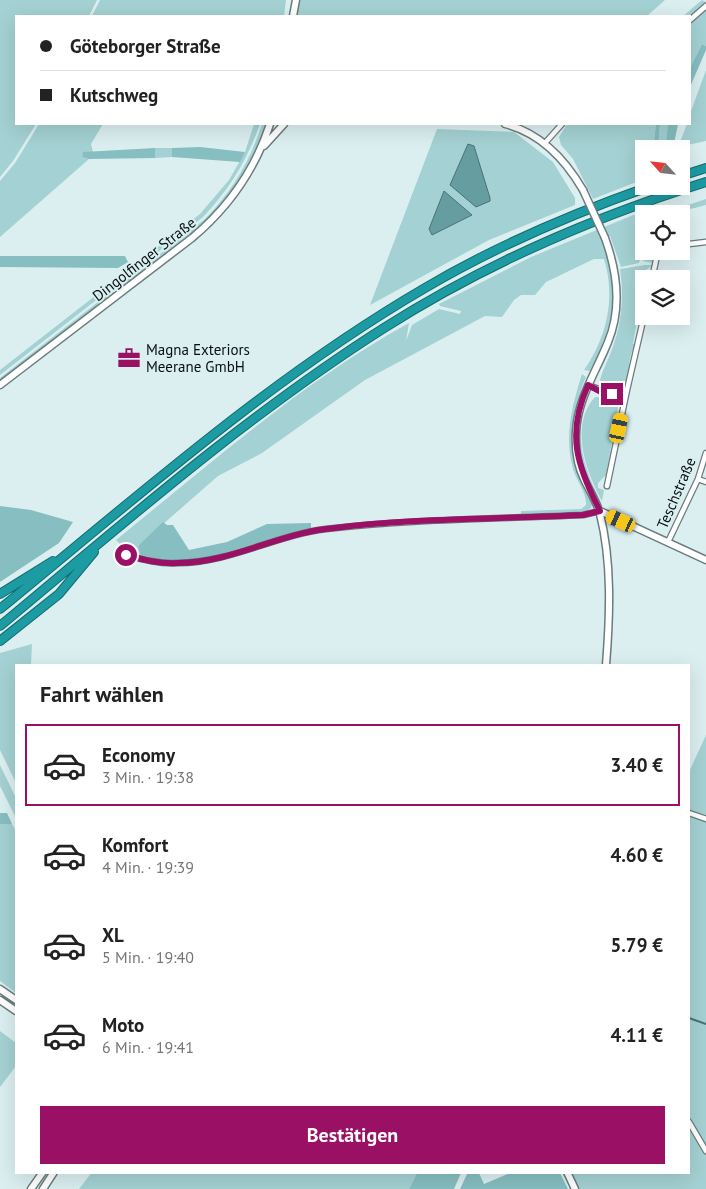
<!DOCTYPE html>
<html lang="de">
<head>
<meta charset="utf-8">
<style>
	:root { --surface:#fff; --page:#f6f6f6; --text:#222; --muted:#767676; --line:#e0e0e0; --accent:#991064 }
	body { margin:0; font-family:"PT Sans",sans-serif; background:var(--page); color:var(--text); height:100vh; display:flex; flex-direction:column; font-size:19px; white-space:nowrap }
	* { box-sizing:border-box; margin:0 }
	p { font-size:16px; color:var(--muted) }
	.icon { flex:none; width:28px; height:28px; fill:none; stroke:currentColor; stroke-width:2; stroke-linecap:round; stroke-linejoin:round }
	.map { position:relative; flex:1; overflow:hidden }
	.sheet { position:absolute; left:15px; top:664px; width:675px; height:510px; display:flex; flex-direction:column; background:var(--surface); border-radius:0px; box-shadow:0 5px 20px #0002 }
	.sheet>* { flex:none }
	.hud { position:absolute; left:15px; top:15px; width:676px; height:110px; border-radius:0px; box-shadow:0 5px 20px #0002; display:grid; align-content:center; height:110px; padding:0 25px; background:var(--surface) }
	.needle { width:32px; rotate:297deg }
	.tools { position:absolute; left:635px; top:140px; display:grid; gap:10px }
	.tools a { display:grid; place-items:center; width:55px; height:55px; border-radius:0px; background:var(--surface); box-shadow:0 5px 20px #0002; font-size:25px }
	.end { position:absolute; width:22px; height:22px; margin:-11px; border:6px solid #991064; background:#fff; box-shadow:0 0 0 2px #fff }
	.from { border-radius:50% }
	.car { position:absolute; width:15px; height:30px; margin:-15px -8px; border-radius:6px; box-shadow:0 0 4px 1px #0007; background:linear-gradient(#f5c518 24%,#345 0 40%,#f5c518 0 76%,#345 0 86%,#f5c518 0) }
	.hud b { display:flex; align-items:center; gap:18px; height:48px; font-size:19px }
	.hud b+b { border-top:1px solid var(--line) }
	.hud i { width:12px; height:12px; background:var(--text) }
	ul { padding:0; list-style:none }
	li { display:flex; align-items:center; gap:15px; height:82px; margin:0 10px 8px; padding:0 15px; border:2px solid transparent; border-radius:0px }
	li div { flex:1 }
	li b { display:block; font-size:19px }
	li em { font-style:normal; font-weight:700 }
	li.selected { border-color:var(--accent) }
	li>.icon { width:45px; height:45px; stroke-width:1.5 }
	h2 { padding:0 25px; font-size:22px; line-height:60px }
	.action { display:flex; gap:10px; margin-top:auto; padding:10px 25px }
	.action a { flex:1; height:58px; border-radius:0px; background:var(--accent); color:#fff; font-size:20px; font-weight:700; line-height:58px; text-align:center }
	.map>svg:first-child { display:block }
</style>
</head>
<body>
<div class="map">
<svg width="706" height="1189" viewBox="0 0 706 1189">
	<rect width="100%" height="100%" fill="#dbeff0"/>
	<path fill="#a4d1d3" d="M0 0H97L89 16H16V124H36L13 161 0 177Z
		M100 0H286L284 16H92Z
		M299 0H665L647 16H296Z
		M702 0 706 2 690 16H683Z
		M706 10V46L702 44 690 68V24Z
		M706 70V141L678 147 687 124H690V114Z
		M39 124H103L91 144 93 152 83 153 82 157 89 159 0 237V181L15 163Z
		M254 124H260C247 160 230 189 203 217L0 375V370L200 214 229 180 245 152Z
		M262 124H266C251 165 232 195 201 226L0 381V378L205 219C232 191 250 161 262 124Z
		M567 124H656L653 149H644V179L593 199 573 159 561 145 559 137Z
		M660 124H668L665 149H658Z
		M437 129 514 132 553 162 575 198V205L489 240 370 305Z
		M155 148H172V157L155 158Z
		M706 199V205L671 214H661Z
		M643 211 638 223 639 230 644 225V249L639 263 621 267 610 236 600 239 603 240C621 291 614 325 590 371L584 370C607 337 616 298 604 259H594L546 282 535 295H521L514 300 502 317 485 316 365 380 262 453 218 476 138 546 141 557 130 554 116 540C210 464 302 382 409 323L406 341 412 325 439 309 460 314 461 311 440 306 439 304 531 257Z
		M647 251H656L654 263 643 261Z
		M645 265H653L646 270 633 344H637C624 357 634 380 619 391L611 392 599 385C601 372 608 361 612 349 622 323 624 296 620 269Z
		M619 271C623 308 617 341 598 374L615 329 619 303Z
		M582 374 586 377C566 423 571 460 592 504L591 508 584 513 521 516V511L581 509 586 505C587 493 576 480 573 469 564 436 572 406 582 374Z
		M595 397H615L619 402 606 475 598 483V488L604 490 602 501C586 472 569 425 595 397Z
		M586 402C573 443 586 470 602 507 581 479 570 434 586 402Z
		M32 644 31 665H16V783L0 750V653Z
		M706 735V817L689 812V772Z
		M0 765 16 798V818L0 786Z
		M689 816 706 821V1189H580L572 1173 689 1172Z
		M0 824H12L16 831V993L0 981Z
		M0 1031 16 1043V1066L0 1087Z
		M92 1172H417V1173L409 1189H79Z"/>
	<path fill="#86bec1" d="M702 44 706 46V50L690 87V68Z
		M656 124H660L658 149H653Z
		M668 124H678L673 149H665Z
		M200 147 245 152 240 162 172 157V148Z
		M155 148V158L89 159 82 157 83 152Z
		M0 256H125L128 262 118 268 0 267Z
		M0 506 31 510 73 522 59 543 0 582Z
		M163 522 167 525H173L189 550 227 542 267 524 311 523V528L200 560 167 562 141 557 138 546Z
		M0 813H7L12 824H0Z
		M468 1172 479 1173 484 1184 510 1173H560L568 1189H460Z
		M417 1173V1172L461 1173 454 1189H409Z"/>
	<path fill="#669da0" stroke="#4a7274" d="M468 144 474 146 490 198V201L476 207 450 185Z
		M444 191 472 215 432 235 429 229Z"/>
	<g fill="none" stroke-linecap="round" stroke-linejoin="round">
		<path stroke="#4a7274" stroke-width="2" d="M689 1018 706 1024"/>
		<defs>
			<path id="street" d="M690 20 706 6
				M545 143 562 124
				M681 245 706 242
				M652 279 658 251
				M588 385 612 394 627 390 644 316
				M698 479 706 482
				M607 486 627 390
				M668 542 698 479 706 453
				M126 555C144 560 160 564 178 563 229 563 276 535 326 529 411 519 497 519 583 515L600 511
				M689 813 706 819
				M689 1122 706 1151"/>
			<path id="secondary" d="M293 16 296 0
				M505 124C541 133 565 159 583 190
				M264 146 284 124
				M605 238C617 271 622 308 608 342 596 372 578 398 576 431 575 447 577 465 584 479 589 490 597 502 600 514 612 562 610 615 606 665
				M0 385 192 238C229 207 255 170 270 124
				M600 511 706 560
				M0 989 16 1000
				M0 1000 16 1011
				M567 1172 575 1189
				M31 1189 43 1172
				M43 1189 54 1172"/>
			<path id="highway" d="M681 176 706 168
				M0 594 53 561
				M0 609C137 497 272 377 425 288 496 246 574 213 651 186
				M0 626C125 522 247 415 384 328 483 265 594 217 706 182
				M0 641 59 594 94 552"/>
		</defs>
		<use href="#street" stroke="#6a7c7d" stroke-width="7"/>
		<use href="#secondary" stroke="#6a7c7d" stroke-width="9"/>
		<use href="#highway" stroke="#156a6e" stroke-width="10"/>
		<use href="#street" stroke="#fff" stroke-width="4.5"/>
		<use href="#secondary" stroke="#fff" stroke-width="6"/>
		<use href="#highway" stroke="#1c9ba2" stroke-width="8"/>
		<defs>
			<path id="secondary-bridge" d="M583 190 605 238"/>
		</defs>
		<use href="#secondary-bridge" stroke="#6a7c7d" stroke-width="9" stroke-linecap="butt"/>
		<use href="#secondary-bridge" stroke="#fff" stroke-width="6"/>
	</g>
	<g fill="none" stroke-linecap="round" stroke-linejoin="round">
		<path stroke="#991064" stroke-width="6" d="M126 555C144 560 160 564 178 563 229 563 276 535 326 529 411 518 497 519 583 515L600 511C577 466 566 434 588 385L605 394H612"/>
	</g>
	<defs>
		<symbol id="office-bare" viewBox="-9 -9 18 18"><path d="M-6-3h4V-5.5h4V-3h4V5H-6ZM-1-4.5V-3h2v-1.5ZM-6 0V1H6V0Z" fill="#991064" stroke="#dbeff0" stroke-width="2.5" paint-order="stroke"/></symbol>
	</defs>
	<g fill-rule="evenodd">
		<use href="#office-bare" x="113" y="342" width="32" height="32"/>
	</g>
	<g text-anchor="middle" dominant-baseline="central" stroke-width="4" stroke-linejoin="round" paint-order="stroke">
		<g font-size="15" fill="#070e0e" stroke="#dbeff0">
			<text transform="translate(144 259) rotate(-38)">Dingolfinger Straße</text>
			<text transform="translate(676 493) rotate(-67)">Teschstraße</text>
		</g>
		<g font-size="15" fill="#070e0e" stroke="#dbeff0" text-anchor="start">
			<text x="146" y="349">Magna Exteriors<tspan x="146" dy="17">Meerane GmbH</tspan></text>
		</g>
	</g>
</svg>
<div class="tools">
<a><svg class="needle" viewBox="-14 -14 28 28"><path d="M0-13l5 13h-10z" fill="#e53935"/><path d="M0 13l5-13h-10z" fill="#767676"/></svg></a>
<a><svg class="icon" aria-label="locate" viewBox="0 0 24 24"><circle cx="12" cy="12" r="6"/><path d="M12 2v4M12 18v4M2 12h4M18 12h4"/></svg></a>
<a><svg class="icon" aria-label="layers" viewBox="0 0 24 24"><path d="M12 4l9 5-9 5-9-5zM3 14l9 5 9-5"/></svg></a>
</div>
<i class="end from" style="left:126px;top:555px"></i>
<i class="end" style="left:612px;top:394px"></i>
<i class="car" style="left:619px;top:428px;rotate:12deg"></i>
<i class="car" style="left:621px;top:521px;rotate:295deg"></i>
<div class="hud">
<b><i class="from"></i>Göteborger Straße</b>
<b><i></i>Kutschweg</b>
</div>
<section class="sheet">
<h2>Fahrt wählen</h2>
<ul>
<li class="selected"><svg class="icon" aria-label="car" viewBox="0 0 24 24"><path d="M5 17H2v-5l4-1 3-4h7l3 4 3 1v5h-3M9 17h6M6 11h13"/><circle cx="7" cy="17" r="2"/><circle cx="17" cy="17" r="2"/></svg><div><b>Economy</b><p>3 Min. · 19:38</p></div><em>3.40 €</em></li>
<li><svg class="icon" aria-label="car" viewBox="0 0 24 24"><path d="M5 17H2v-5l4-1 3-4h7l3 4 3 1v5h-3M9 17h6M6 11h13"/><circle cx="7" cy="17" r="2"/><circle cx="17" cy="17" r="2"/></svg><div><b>Komfort</b><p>4 Min. · 19:39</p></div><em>4.60 €</em></li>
<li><svg class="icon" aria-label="car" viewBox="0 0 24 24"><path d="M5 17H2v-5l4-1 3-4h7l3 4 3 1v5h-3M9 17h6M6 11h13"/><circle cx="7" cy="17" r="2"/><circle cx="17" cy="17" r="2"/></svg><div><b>XL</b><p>5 Min. · 19:40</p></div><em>5.79 €</em></li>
<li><svg class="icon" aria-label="car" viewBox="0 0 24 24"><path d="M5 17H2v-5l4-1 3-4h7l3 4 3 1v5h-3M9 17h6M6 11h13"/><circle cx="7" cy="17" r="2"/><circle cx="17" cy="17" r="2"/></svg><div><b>Moto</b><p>6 Min. · 19:41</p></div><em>4.11 €</em></li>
</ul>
<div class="action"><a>Bestätigen</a></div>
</section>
</div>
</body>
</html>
